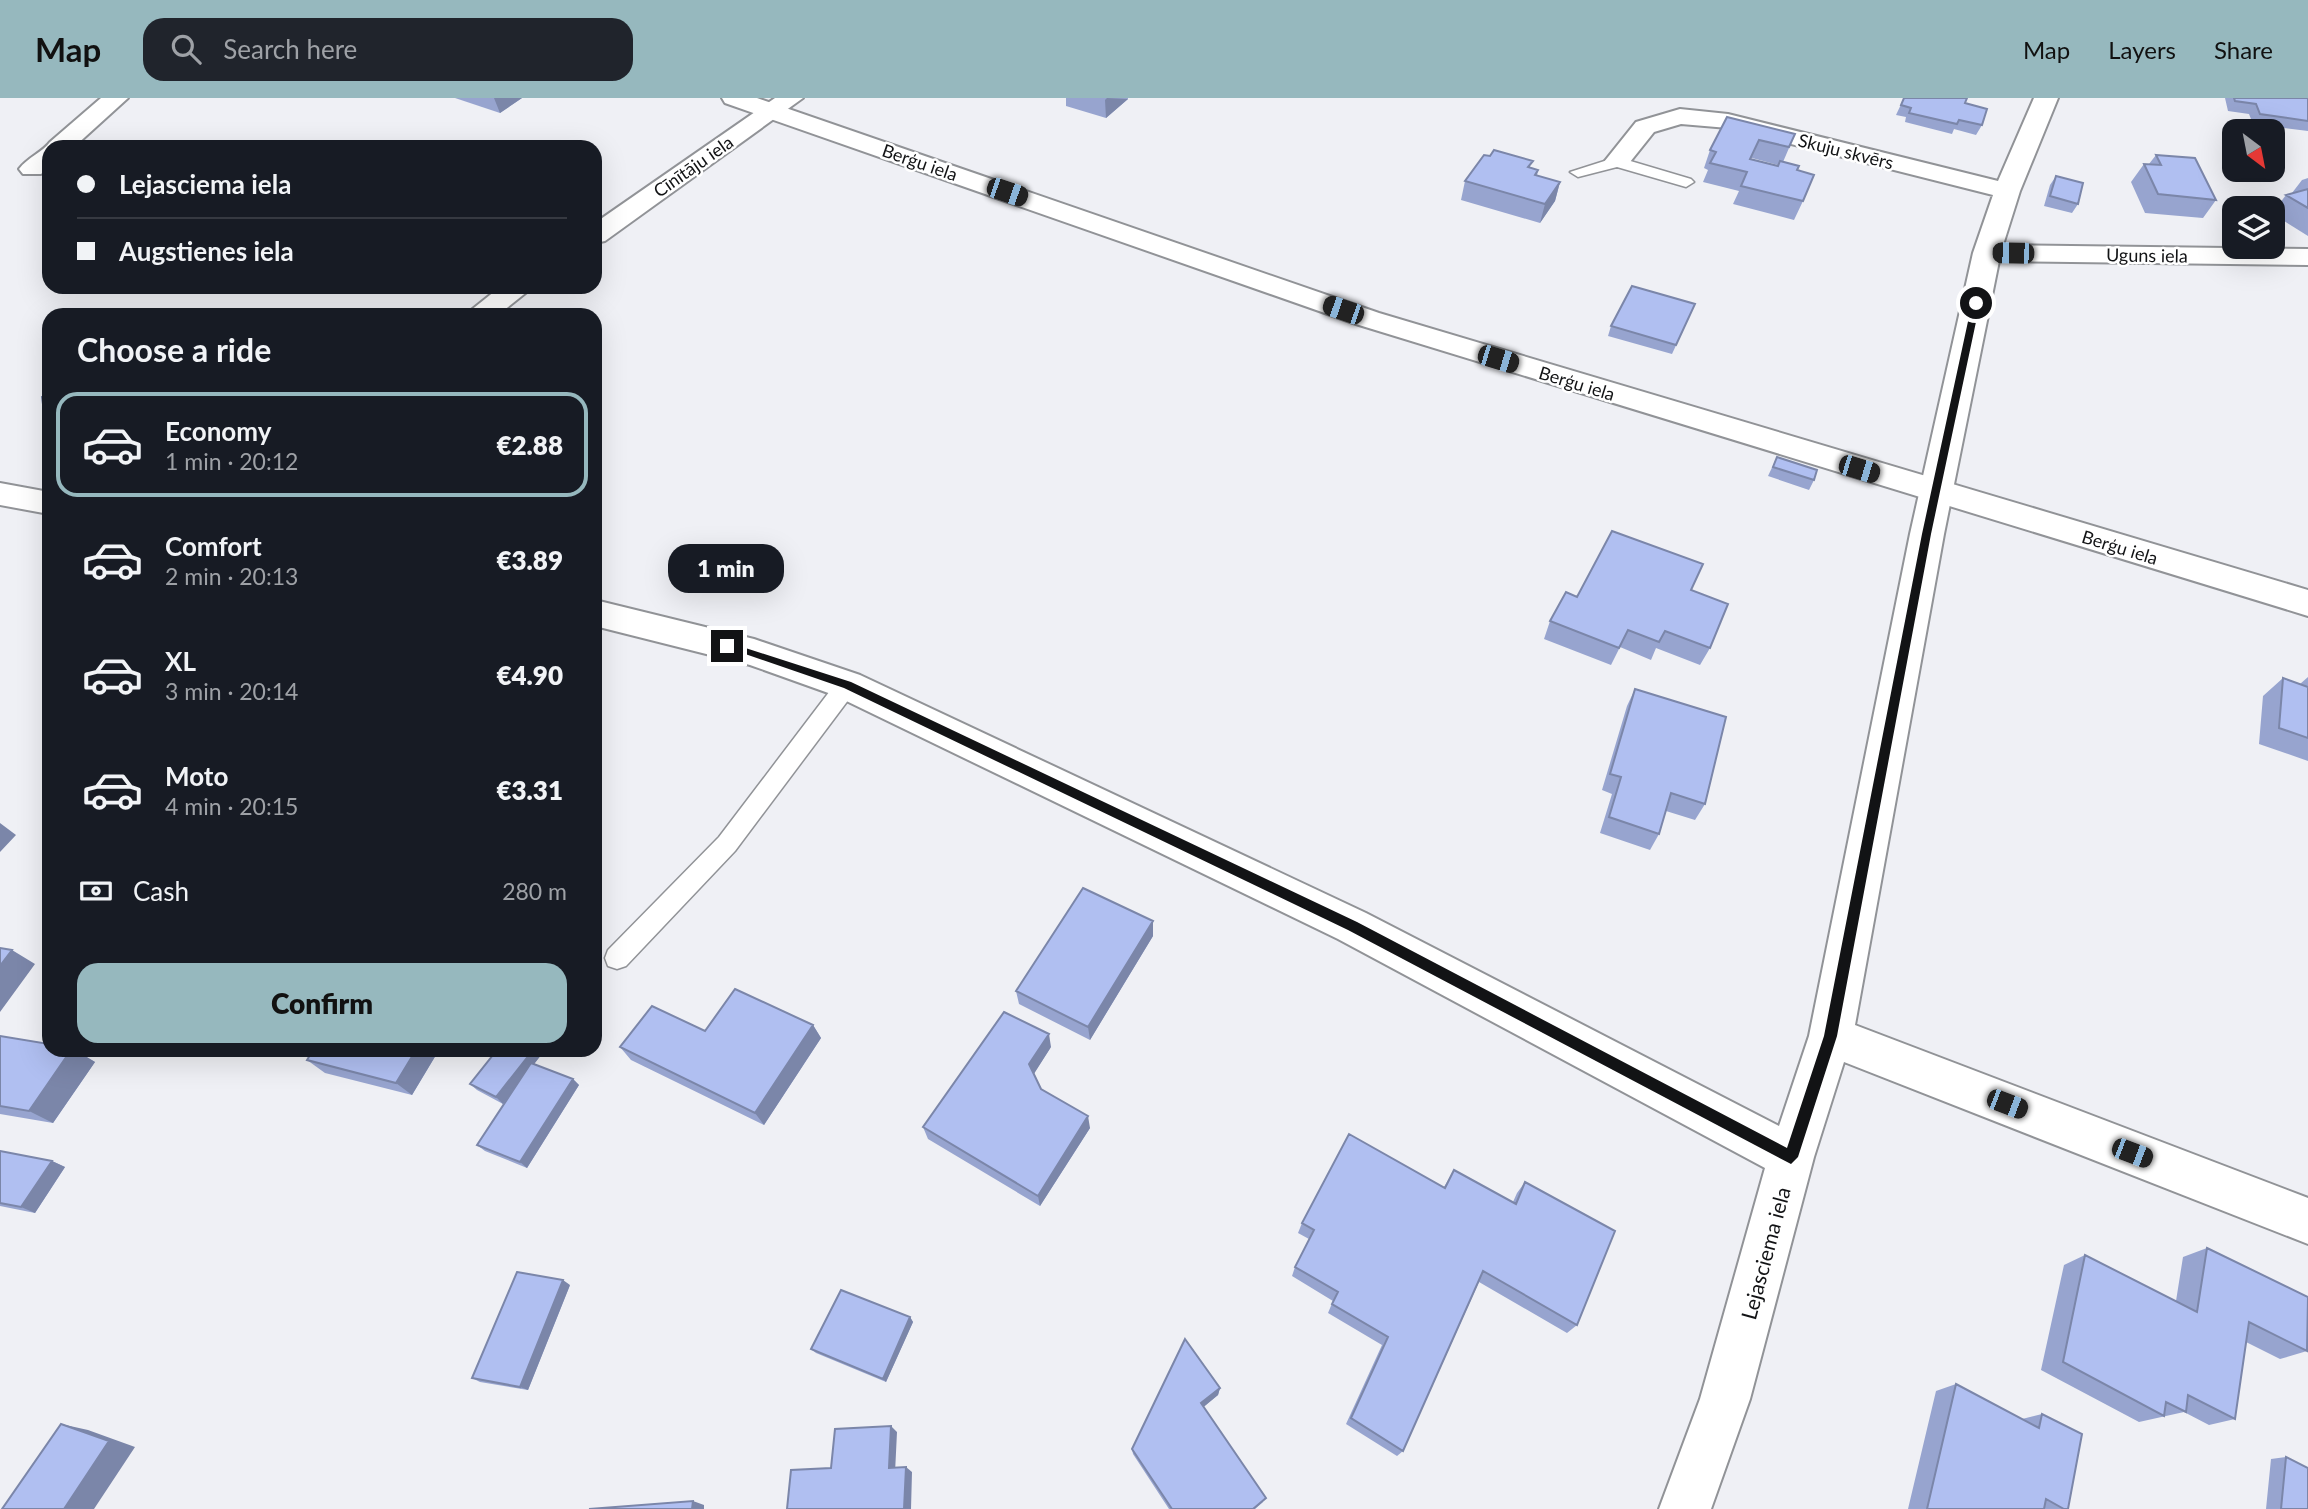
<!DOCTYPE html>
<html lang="en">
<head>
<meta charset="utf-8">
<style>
	:root { --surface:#171b24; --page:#20242c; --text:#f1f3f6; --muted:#9ea1a6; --line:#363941; --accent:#96b8be }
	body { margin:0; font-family:Lato,sans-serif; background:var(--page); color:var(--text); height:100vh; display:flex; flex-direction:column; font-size:26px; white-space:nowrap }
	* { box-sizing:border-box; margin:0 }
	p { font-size:23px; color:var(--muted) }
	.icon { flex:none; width:38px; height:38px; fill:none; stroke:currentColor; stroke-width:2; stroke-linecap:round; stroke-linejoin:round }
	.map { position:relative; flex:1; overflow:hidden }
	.drawer { position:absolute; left:42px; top:210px; width:560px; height:749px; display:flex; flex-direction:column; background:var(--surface); border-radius:21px; box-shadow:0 7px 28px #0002 }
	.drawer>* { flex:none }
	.top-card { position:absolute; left:42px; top:42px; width:560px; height:154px; border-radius:21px; box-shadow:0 7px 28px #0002; display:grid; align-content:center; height:154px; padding:0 35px; background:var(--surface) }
	.needle { width:46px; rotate:148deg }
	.fabs { position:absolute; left:2222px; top:21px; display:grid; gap:14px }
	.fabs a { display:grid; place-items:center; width:63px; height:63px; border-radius:14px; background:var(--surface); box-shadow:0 7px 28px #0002; font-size:35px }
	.end { position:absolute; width:32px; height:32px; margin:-16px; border:9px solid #121315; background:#fff; box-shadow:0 0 0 4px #fff }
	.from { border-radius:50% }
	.bubble { position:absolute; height:49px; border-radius:21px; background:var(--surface); box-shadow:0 7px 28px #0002; font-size:23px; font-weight:800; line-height:49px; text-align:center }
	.car { position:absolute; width:21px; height:42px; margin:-21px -10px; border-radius:9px; box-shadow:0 0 5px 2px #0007; background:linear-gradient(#222 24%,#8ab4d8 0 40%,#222 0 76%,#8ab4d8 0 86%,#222 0) }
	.top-card b { display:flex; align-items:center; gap:24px; height:66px; font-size:26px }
	.top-card b+b { border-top:2px solid var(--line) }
	.top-card i { width:18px; height:18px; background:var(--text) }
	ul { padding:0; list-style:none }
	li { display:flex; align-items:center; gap:21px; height:105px; margin:0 14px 10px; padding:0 21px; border:4px solid transparent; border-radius:21px }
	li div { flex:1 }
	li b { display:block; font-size:26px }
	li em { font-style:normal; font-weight:800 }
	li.selected { border-color:var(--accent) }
	li>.icon { width:63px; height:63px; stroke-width:1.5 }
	h2 { padding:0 35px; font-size:32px; line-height:84px }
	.pay { display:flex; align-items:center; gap:18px; height:77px; padding:0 35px; font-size:26px }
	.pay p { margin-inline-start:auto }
	.action { display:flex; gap:14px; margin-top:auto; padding:14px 35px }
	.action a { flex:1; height:80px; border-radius:21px; background:var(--accent); color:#111; font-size:28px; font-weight:800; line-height:80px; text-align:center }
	header { display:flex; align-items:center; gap:42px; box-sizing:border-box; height:98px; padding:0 35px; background:var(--accent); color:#111 }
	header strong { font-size:33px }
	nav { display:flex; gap:38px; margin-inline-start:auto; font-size:24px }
	.search { width:490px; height:63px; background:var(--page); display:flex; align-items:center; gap:18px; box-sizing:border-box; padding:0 24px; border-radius:21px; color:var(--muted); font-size:26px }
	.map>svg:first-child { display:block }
</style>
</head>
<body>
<header>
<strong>Map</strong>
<div class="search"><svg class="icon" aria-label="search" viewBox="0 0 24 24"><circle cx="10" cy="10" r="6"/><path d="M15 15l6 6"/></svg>Search here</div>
<nav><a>Map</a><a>Layers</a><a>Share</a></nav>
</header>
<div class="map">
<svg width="2308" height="1411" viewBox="0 0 2308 1411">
	<rect width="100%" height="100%" fill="#eff0f5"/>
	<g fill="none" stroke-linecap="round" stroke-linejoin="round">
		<defs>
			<path id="lane" d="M1617 59 1691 81 1694 84 1686 89 1617 69 1578 79 1570 74Z
				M847 579 855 581 858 587 855 593 735 753 626 868 617 871 608 868 605 860 608 852 719 739 839 581Z"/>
			<path id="street" d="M101 0H128L74 49H49V70L41 76H23L19 71C28 59 43 54 50 44Z
				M775 0H803L605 143 595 145V125Z
				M2034 0H2058L2020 93 2003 147 2308 151V167L1999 163 1944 436 1855 927 2308 1100V1146L1844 964 1814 1059 1750 1301 1711 1411H1659L1700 1301 1765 1070 1338 841 834 597 750 567 595 528V502L754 541 860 577 1366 815 1779 1028 1809 938 1910 436 1973 155 1993 97 1728 30 1681 26 1654 34 1626 69H1608L1604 64 1636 24 1680 11 1728 16 1998 83Z
				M500 189H533L498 217H465Z
				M0 385 49 394V416L0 407Z"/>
			<path id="secondary" d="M722 0H757L1379 215 2308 492V518L1359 227 725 5Z"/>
		</defs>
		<use href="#lane" stroke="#919397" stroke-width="3"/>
		<use href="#street" stroke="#919397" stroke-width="4"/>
		<use href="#secondary" stroke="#919397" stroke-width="4"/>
		<use href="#lane" fill="#fff" fill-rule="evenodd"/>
		<use href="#street" fill="#fff" fill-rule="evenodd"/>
		<use href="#secondary" fill="#fff" fill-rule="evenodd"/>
	</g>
	<path fill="#97a4cf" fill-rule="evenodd" d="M455 0H522L500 15Z
		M1066 0H1128V1L1106 20 1066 8Z
		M1904 0 1965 5 1982 27 1976 37 1954 31 1952 36 1905 24 1906 19 1896 17Z
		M2225 0H2308V33L2253 26 2249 16 2228 13Z
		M1727 19 1795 36 1783 64 1797 72 1803 103 1794 122 1733 106 1739 93 1703 84 1708 72 1704 70 1710 52ZM1752 60 1778 67V68L1751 61Z
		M2156 57 2216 102 2203 120 2145 115 2131 84 2144 66H2149Z
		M1531 70 1538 72 1537 78 1560 84 1555 103 1540 125 1461 102 1465 83Z
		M2056 78 2078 106 2072 115 2044 108 2050 87Z
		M2308 80V138L2273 116V114L2286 97 2292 95 2302 82Z
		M1691 215 1672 256 1608 238 1611 228Z
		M1777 359 1814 382 1809 392 1768 378Z
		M1691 492 1710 550 1700 567 1656 550 1651 562 1620 549 1611 567 1544 541 1550 523 1577 499Z
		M2308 579V663L2259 646 2263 598 2283 580 2300 586Z
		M1635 591 1705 706 1695 722 1666 713 1659 736 1650 752 1600 735 1612 696 1602 692 1627 608Z
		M1153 823V838L1090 942 1019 906 1016 893Z
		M813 927 821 940 764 1027 631 962 620 949Z
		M0 938 49 952H75L95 964 53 1025 0 1016Z
		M1051 949 1034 975 1041 991 1090 1030 1040 1108 928 1041 923 1029Z
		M439 952 412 997 325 975 307 962Z
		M545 952 534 966 573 981 579 987 527 1070 485 1053 477 1047 514 991 503 1006 477 992 470 986Z
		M0 1053 52 1063 65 1069 35 1115 0 1108Z
		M1454 1072 1513 1104 1517 1095 1525 1084 1577 1227 1567 1235 1479 1184 1403 1353 1397 1358 1346 1326 1382 1247 1328 1215 1333 1203 1292 1178 1295 1169 1309 1141 1298 1135 1302 1125 1444 1089Z
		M2207 1150 2307 1253 2280 1261 2246 1244 2235 1321 2209 1327 2184 1314 2139 1324 2041 1272 2064 1167 2085 1157 2176 1203 2183 1159Z
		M570 1187 528 1292 480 1284 472 1280Z
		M910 1219 913 1224 886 1284 816 1255 811 1251Z
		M1956 1286 2022 1321 2042 1316 2068 1411H1908L1936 1293Z
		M1220 1290 1218 1297 1203 1309 1263 1404 1255 1411H1169L1133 1356 1132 1351Z
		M2286 1359 2308 1411H2266L2271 1361Z"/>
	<path fill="#7b86a9" d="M494 0H522L500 15Z
		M1107 0 1128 1 1106 20 1105 2Z
		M1560 84 1555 103 1540 125 1545 106Z
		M0 725 16 737 0 754Z
		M1153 823V838L1090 942 1088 929Z
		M12 852 35 866 0 914V868Z
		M813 927 821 940 764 1027 755 1015Z
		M1049 936 1051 949 1032 979 1029 966Z
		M71 952H75L95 964 53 1025 29 1013Z
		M416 952H439L412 997 396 985Z
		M533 952H545L503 1006 496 999Z
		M573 981 579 987 527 1070 520 1064Z
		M1088 1018 1090 1030 1040 1108 1038 1098Z
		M52 1063 65 1069 35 1115 21 1109Z
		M563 1182 570 1187 528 1292 520 1289Z
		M910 1219 913 1224 886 1284 883 1281Z
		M1220 1290 1218 1297 1200 1312 1201 1305Z
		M61 1326 88 1332 135 1349 94 1411H64Z
		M891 1328 897 1334 895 1375 889 1370Z
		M906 1369 912 1374 911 1411H904Z
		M693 1403 704 1407V1411H692Z"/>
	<path fill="#b0bff1" stroke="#7b86a9" stroke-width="2" d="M1904 0H1967L1965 5 1987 11 1982 27 1959 22 1957 26 1909 15 1911 10 1901 7Z
		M2234 0H2308V23L2260 16 2256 6 2235 3Z
		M1727 19 1795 36 1789 49 1759 42 1750 61 1778 68 1780 63 1799 68 1797 72 1814 77 1803 103 1741 88 1747 74 1710 65 1716 54 1710 52Z
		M1494 52 1533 63 1528 69 1538 72 1535 77 1560 84 1545 106 1465 83 1484 57 1490 58Z
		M2156 57 2195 60 2216 102 2158 96 2144 66 2161 67Z
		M2056 78 2083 85 2078 106 2050 98Z
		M2308 91V110L2286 97Z
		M1632 188 1695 206 1676 247 1611 228Z
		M49 297V327L46 328 42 299Z
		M1777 359 1817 372 1814 382 1773 369Z
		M1612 433 1703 466 1691 492 1728 506 1710 550 1665 533 1659 544 1628 532 1619 550 1550 523 1566 494 1577 499Z
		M2283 580 2308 589V640L2279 630Z
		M1635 591 1726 619 1705 706 1671 695 1659 736 1609 719 1621 679 1610 676Z
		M1083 790 1153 823 1088 929 1016 893Z
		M0 850 12 852 0 868Z
		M735 891 813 927 755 1015 620 949 652 908 705 933Z
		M1004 914 1049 936 1029 966 1041 991 1088 1018 1038 1098 923 1029Z
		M0 938 49 946V952H71L29 1013 0 1008Z
		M313 952H416L396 985 307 962Z
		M497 952H533L496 999 470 986Z
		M531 965 573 981 520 1064 477 1047Z
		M1349 1036 1445 1090 1454 1072 1516 1106 1525 1084 1615 1133 1577 1227 1483 1173 1403 1353 1351 1320 1388 1239 1332 1206 1338 1194 1295 1169 1314 1132 1302 1125Z
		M0 1053 52 1063 21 1109 0 1105Z
		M2207 1150 2308 1199 2307 1253 2249 1224 2235 1321 2188 1297 2186 1314 2166 1304 2164 1318 2063 1264 2085 1157 2197 1214Z
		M517 1174 563 1182 520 1289 472 1280Z
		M841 1192 910 1219 883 1281 811 1251Z
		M1185 1241 1220 1290 1201 1305 1266 1400 1253 1411H1172L1132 1351Z
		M1956 1286 2039 1330 2042 1316 2082 1336 2068 1411H2064L2046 1401 2044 1411H1927Z
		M61 1326 109 1343 64 1411H2Z
		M891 1328 889 1370 906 1369 904 1411H787L791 1372 831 1370 835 1331Z
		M2286 1359 2308 1370V1411H2281Z
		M693 1403 692 1411H589Z"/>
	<path fill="#121315" d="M1976 203 1980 205 1931 436 1837 938 1798 1059 1791 1066 1348 832 844 590 722 548 727 544 851 584 1357 824 1787 1050 1824 938 1922 436 1972 205Z"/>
	<g text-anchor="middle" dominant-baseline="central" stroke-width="5" stroke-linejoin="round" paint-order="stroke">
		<g font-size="18" fill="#121315" stroke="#fff">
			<text transform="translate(1846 53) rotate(14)">Skuju skvērs</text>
			<text transform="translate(920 64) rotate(19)">Berģu iela</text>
			<text transform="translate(693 68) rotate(-35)">Cīnītāju iela</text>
			<text transform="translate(2147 157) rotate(1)">Uguns iela</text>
			<text transform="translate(1577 285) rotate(17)">Berģu iela</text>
			<text transform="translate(2120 449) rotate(17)">Berģu iela</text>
		</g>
		<g font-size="21" fill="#121315" stroke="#fff">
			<text transform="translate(1765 1155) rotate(-75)">Lejasciema iela</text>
		</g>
	</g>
</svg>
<div class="fabs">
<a><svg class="needle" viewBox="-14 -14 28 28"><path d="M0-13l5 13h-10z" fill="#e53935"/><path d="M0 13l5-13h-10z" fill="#9ea1a6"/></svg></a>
<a><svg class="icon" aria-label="layers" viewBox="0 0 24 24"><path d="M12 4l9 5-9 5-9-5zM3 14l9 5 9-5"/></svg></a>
</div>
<i class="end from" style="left:1976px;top:205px"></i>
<i class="end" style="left:727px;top:548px"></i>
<div class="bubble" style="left:668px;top:446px;width:116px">1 min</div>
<i class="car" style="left:1007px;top:94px;rotate:109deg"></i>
<i class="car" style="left:2013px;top:155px;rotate:271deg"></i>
<i class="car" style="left:1343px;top:212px;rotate:289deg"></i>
<i class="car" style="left:1498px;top:261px;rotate:107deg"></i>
<i class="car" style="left:1859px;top:371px;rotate:107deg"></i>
<i class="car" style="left:2007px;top:1006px;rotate:111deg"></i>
<i class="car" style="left:2132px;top:1055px;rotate:111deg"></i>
<div class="top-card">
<b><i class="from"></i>Lejasciema iela</b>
<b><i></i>Augstienes iela</b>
</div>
<section class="drawer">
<h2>Choose a ride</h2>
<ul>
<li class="selected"><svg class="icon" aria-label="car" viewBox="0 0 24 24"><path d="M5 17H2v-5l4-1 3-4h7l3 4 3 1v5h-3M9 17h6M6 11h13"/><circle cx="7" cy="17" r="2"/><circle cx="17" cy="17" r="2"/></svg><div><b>Economy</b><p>1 min · 20:12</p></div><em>€2.88</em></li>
<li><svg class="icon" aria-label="car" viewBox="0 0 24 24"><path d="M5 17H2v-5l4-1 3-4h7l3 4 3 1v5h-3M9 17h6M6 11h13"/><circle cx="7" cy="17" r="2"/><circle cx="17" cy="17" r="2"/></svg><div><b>Comfort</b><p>2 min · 20:13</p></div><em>€3.89</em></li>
<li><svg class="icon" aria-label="car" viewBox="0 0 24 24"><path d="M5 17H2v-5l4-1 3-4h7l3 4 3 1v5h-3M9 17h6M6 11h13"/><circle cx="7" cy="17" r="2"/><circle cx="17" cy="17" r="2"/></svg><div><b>XL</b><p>3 min · 20:14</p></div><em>€4.90</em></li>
<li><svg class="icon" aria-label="car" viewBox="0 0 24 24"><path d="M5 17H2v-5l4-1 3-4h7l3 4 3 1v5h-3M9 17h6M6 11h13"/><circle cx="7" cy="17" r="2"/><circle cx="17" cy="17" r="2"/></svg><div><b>Moto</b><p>4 min · 20:15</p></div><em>€3.31</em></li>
</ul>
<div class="pay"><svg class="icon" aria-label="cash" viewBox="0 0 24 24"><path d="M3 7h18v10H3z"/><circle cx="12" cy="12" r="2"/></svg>Cash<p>280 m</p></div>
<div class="action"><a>Confirm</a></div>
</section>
</div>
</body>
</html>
